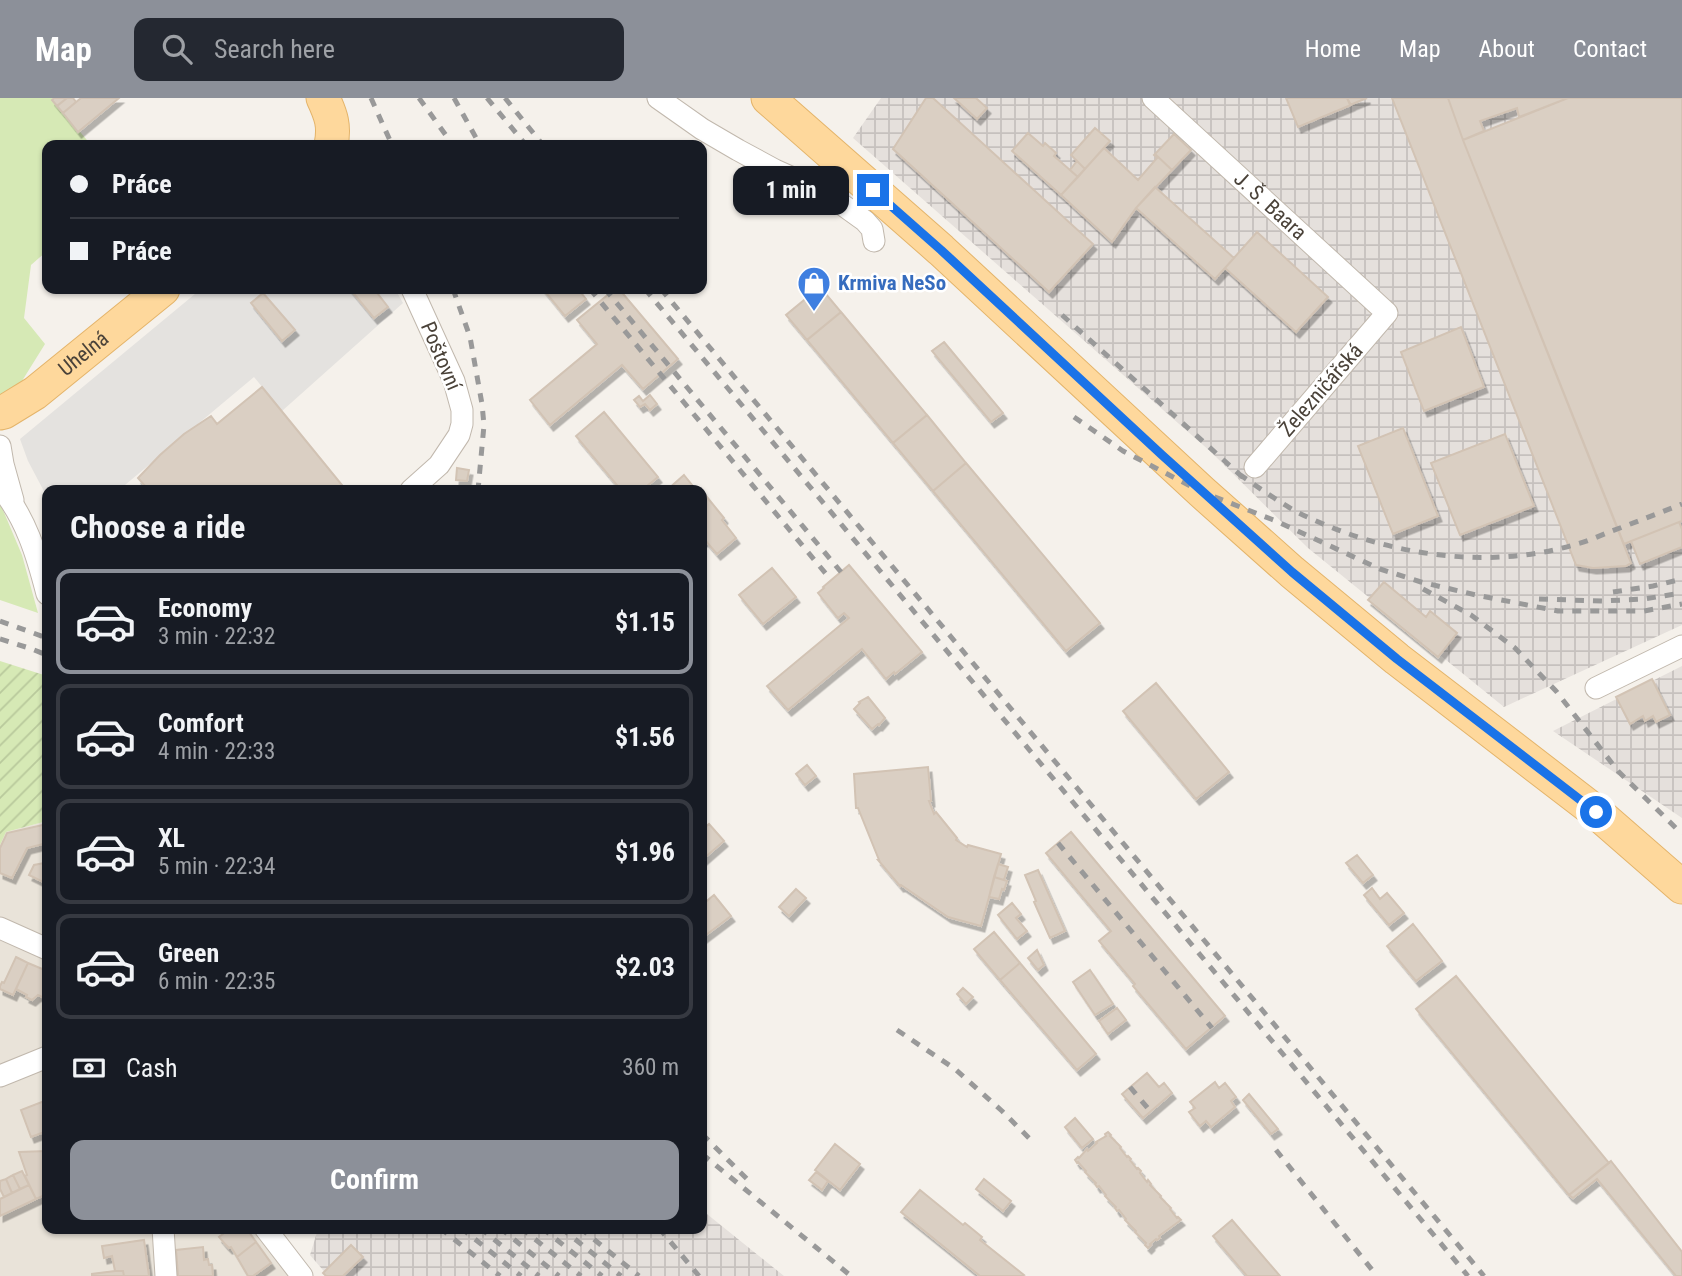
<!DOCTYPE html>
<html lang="en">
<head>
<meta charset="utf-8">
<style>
	:root { --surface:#171b24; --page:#242831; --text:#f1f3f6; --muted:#9ea1a6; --line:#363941; --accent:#8c9099 }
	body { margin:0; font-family:"Roboto Condensed",sans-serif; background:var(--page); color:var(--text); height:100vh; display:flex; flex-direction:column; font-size:26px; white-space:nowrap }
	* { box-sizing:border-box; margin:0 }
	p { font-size:23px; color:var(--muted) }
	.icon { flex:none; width:38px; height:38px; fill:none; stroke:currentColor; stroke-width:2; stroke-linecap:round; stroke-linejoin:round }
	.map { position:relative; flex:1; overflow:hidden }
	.side { position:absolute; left:42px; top:387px; width:665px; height:749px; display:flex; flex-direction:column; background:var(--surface); border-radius:14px; box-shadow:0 2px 5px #0004 }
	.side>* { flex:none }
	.top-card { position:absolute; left:42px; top:42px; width:665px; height:154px; border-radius:14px; box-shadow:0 2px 5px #0004; display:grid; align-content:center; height:154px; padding:0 28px; background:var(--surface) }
	.end { position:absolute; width:32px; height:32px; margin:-16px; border:9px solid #1a73e8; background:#fff; box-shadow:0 0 0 4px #fff }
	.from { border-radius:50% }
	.bubble { position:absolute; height:49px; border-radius:14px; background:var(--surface); box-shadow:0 2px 5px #0004; font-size:23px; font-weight:700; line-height:49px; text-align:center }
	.top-card b { display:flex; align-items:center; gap:24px; height:66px; font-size:26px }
	.top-card b+b { border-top:2px solid var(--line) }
	.top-card i { width:18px; height:18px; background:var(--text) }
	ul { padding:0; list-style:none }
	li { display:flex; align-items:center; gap:21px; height:105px; margin:0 14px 10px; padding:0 14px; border:4px solid var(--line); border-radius:14px }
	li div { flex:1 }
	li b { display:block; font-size:26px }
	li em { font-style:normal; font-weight:700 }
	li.on { border-color:var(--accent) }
	li>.icon { width:63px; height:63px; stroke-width:1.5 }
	h2 { padding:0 28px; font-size:32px; line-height:84px }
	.pay { display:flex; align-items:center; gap:18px; height:77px; padding:0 28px; font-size:26px }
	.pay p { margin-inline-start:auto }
	.action { display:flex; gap:14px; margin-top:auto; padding:14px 28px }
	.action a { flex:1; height:80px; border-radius:14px; background:var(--accent); color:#fff; font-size:28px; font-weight:700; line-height:80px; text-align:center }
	header { display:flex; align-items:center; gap:42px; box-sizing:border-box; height:98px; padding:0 35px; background:var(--accent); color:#fff }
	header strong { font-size:33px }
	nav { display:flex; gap:38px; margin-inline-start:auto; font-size:24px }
	.search { width:490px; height:63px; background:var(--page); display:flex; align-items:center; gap:18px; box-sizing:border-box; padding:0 24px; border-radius:14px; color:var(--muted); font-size:26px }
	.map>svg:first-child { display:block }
</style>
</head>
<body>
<header>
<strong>Map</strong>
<div class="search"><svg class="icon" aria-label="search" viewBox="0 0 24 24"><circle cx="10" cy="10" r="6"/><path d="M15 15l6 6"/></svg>Search here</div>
<nav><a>Home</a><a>Map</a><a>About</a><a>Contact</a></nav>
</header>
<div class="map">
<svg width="1682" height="1178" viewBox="0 0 1682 1178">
	<defs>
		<pattern id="industrial-grid" width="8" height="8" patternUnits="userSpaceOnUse" patternTransform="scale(1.75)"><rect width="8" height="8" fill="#e5e0dc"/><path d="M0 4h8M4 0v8" fill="none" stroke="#c6c1be"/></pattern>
		<pattern id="garden-furrows" width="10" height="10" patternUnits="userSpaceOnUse" patternTransform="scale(1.75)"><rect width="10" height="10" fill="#d6e9b5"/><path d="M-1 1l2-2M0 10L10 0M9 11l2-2" fill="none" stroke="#b9c99c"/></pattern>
		<filter id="shadow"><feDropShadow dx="3.5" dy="5.5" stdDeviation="0" flood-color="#0004"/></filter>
	</defs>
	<rect width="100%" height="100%" fill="#f5f1eb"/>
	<path fill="#e9e3d9" d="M47 723V1130L260 1131 302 1178H0V740L2 735Z"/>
	<path fill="url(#industrial-grid)" d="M881 0H1682V527L1504 609 1308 450 1211 354 853 40Z
		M1682 568V720L1553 633Z
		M702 1112 784 1178H328L310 1157 318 1131 702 1130Z"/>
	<path fill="#d6e9b5" d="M0 0H52L91 47H47V153L31 167 24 220 45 246 12 299 0 303Z
		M0 405 22 457 38 515 0 502Z"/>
	<path fill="url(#garden-furrows)" d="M0 563 47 578V723L6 734 0 747Z"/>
	<path fill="#e4e2df" d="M201 191H395L403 205 282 313 254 279 119 392H47V399L28 363 20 341Z"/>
	<path fill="#dacfc3" stroke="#d2c3b4" stroke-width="2" filter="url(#shadow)" d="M54 0H67L57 8 52 2Z
		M67 0H73L76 4 63 15 57 8Z
		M81 0H119L78 34 63 15Z
		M926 0H933L1093 146 1049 194 893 51Z
		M954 0H976L987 10 977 21Z
		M1286 0H1347L1351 7 1298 29Z
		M1347 0H1367L1350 7Z
		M1392 0H1448L1463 42 1631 465 1626 468 1593 470 1576 467Z
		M1448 0H1568L1519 19 1517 10 1480 23 1484 33 1463 42Z
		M1568 0H1682V423L1624 446 1463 42Z
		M1095 30 1110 43 1085 71 1071 57Z
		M1028 35 1043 48 1045 45 1056 55 1054 58 1078 79 1061 97 1012 53Z
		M1174 36 1191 52 1172 72 1155 56Z
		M1104 50 1138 82 1157 60 1154 57 1155 56 1172 72 1136 110 1112 144 1061 97Z
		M1077 63 1085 71 1078 79 1070 72Z
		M1155 89 1234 160 1215 181 1136 110Z
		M1257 134 1328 199 1296 234 1225 170Z
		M820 189 841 214 807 242 786 217Z
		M350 191H374L388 209 374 220Z
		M543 191H578L586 201 565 218Z
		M615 191H619L678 261 643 291 622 267 550 327 530 302 597 246 577 222Z
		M263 195 295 232 282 243 251 205Z
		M841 214 927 317 893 345 807 242Z
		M1461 229 1484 289 1424 313 1401 254Z
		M944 244 1003 315 991 324 932 253Z
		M262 289 346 392H143L146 389 138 380 160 357 184 336 211 318 217 326Z
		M650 297 657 306 650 312 645 306 640 309 634 302 639 298 643 303Z
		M604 314 658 379 642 392H621L576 338Z
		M927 317 966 365 933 393 893 345Z
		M1403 330 1438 418 1393 436 1358 348Z
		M1505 336 1534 408 1460 437 1431 365Z
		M966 365 1100 525 1066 553 933 393Z
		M457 370 469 372 467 383 456 382Z
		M684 377 696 392H667Z
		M702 393 724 420 722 422 736 440 717 456 705 442 702 444Z
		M1679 424 1682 431V449L1640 466 1631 443Z
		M849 467 922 554 895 576 894 574 886 581 862 551 788 612 767 588 849 520 844 515 838 520 818 495 824 490 823 489Z
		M772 470 796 499 763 526 739 497Z
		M1384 484 1426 519 1430 513 1457 535 1438 559 1368 502Z
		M1652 581 1670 617 1656 624 1653 618 1645 623 1643 618 1630 626 1616 599Z
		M1156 585 1229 674 1196 701 1123 613Z
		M868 599 885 620 879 627 878 626 872 631 854 611 860 605 859 604Z
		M807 667 816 678 805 687 796 676Z
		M928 669 931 703H929L934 716 936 714 957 740 956 742 967 749 968 747 1001 756 981 828 948 819 901 787 900 788 878 762H879L858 710H856L854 676Z
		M47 726V745L27 750 12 780 0 775V750L7 735Z
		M709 726 724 743 702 762V732Z
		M1071 734 1225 918 1186 951 1133 888 1135 886 1099 843 1111 833 1046 755Z
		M1357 757 1373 777 1363 785 1346 765Z
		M44 765 47 766V786L29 777 34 767Z
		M998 766 1008 769 1004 782 994 779Z
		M1038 772 1065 833 1050 840 1034 804 1036 803 1025 777Z
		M994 779 1007 783 1004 792 1002 791 999 801 989 799Z
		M1372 790 1380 801 1387 795 1404 815 1389 827 1364 797Z
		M796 791 806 800 789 818 779 809Z
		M714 797 731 818 702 840V807Z
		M1012 805 1021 816 1016 820 1027 833 1017 841 998 817Z
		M1413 826 1442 863 1416 883 1387 848Z
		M994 834 1020 865 1000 882 974 851Z
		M1037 852 1044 867 1038 872 1028 860Z
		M16 859 28 865 13 897 0 891V888L2 884 4 885Z
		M28 865 47 873V893L44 900 38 897 32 902 26 899 27 897 16 891Z
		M1020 865 1096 956 1077 972 1000 882Z
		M1090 872 1113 906 1095 917 1073 884Z
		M1456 878 1609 1065 1569 1097 1416 911Z
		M963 890 973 899 966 906 957 896Z
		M1117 910 1126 922 1108 936 1099 923Z
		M1147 975 1159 989 1164 985 1172 995 1143 1020 1122 996Z
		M1215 984 1219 990 1225 985 1236 999 1231 1003 1235 1009 1211 1029 1206 1023 1200 1028 1189 1014 1195 1010 1190 1004Z
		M1249 996 1278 1031 1271 1036 1243 1002Z
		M47 1002V1033L31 1039 21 1012Z
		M1075 1020 1093 1041 1082 1050 1065 1029Z
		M1108 1034 1111 1037 1110 1038 1121 1049 1120 1050 1127 1059 1128 1058 1131 1061 1130 1062 1137 1071 1138 1070 1141 1073 1140 1075 1147 1084 1148 1082 1151 1086 1150 1087 1161 1098 1160 1099 1171 1110 1170 1111 1177 1120 1178 1119 1181 1122 1159 1138 1160 1140 1157 1142 1156 1141 1150 1146 1151 1147 1148 1150 1145 1147 1146 1145 1135 1134 1136 1133 1125 1122 1126 1121 1119 1112 1117 1113 1115 1110 1116 1109 1105 1098 1106 1097 1099 1088 1097 1089 1095 1086 1096 1085 1085 1074 1086 1073 1078 1064 1077 1065 1075 1062 1078 1059 1079 1060 1087 1051 1088 1053 1097 1045 1096 1044 1106 1038 1105 1036Z
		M835 1046 860 1066 840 1092 815 1072Z
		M47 1053V1096L36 1101 25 1078 27 1077 19 1054Z
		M1611 1063 1682 1154V1178H1676L1597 1081 1573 1100 1569 1097Z
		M22 1073 29 1087 20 1091 13 1077Z
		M816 1074 828 1083 822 1092 809 1082Z
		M13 1077 20 1091 12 1095 6 1081Z
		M6 1081 12 1095 4 1099 0 1091V1083Z
		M984 1081 1011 1103 1003 1113 976 1091Z
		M29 1087 36 1101 0 1118V1101Z
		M920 1092 963 1127 965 1125 982 1139 980 1142 1024 1177 1022 1178H980L901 1114Z
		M1232 1122 1280 1178H1247L1213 1138Z
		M231 1130H246L256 1144 237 1159 231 1149 229 1150 225 1146 219 1139Z
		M144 1142 149 1178H124L123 1173H115L112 1158 104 1160 102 1148Z
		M256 1144 271 1165 253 1178H248L237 1159Z
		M351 1147 363 1159 343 1178H326L323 1175Z
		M203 1149 204 1162 208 1161 209 1167H212L213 1178H178L176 1152Z
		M115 1173H123L124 1178H92V1176Z"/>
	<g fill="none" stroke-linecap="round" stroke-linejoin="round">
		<defs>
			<g id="street">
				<path d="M658 0 702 31 738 52 775 72 826 95 865 123 872 131 874 143"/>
				<path id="s1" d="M1153 0 1387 215 1255 369"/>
				<path d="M0 348 3 366 13 402"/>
				<path d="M0 389C26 420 37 457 47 496"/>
				<path d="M411 392 439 367 459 337 462 326V312L454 283 412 191"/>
				<path d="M1596 590 1682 548"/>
				<path d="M0 830 47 851"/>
				<path d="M0 978 47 959"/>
				<path d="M163 1130 166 1178"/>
				<path d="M265 1130 302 1178"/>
			</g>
			<g id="primary">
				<path d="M323 0C331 17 335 28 331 47"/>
				<path d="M768 0 941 152 1202 394 1292 474 1397 561 1596 714 1682 789"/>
				<path id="s2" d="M0 315 4 314 35 295 163 191"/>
			</g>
		</defs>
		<use href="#street" stroke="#c1b8ad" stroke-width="23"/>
		<use href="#primary" stroke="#e4b46a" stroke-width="35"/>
		<use href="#street" stroke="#fff" stroke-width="21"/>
		<use href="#primary" stroke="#fed89c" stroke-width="33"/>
		<path stroke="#999" stroke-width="5" stroke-dasharray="9 9" stroke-linecap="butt" d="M371 0 392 47
			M419 0 453 47
			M454 0 480 47
			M487 0 526 47
			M505 0 543 47
			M453 191 470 239 482 306 484 327 478 392
			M590 191 831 482
			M605 191 841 474
			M645 191 1468 1178
			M661 191 1484 1178
			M1062 217 1247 383
			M1074 319 1123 353 1202 394 1276 423 1380 471 1421 484 1476 497 1558 513H1644L1682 506
			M1239 376C1258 389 1277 403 1297 414 1381 456 1485 474 1577 446 1589 443 1601 437 1612 433 1636 424 1659 415 1682 406
			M1423 491 1471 517 1515 550 1556 593 1618 673 1682 736
			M1613 494 1653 488 1682 481
			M1539 501 1602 503 1644 501 1682 495
			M0 523 47 540
			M0 541 29 550 47 557
			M1058 745 1212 930
			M897 932 955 971 1002 1013 1032 1043
			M1130 989 1151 1014
			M702 1036 750 1084
			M1276 1052 1377 1178
			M702 1056 851 1178
			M440 1130 500 1178
			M461 1130 521 1178
			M480 1130 539 1178
			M500 1130 559 1178
			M521 1130 581 1178
			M542 1130 602 1178
			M561 1130 621 1178
			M580 1130 639 1178
			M659 1130 699 1178"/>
	</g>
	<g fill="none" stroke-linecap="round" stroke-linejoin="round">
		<path stroke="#1a73e8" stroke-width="9" d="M873 92 941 152 1162 357 1292 474 1397 561 1596 714"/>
	</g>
	<defs>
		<symbol id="shop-pin" viewBox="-11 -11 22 30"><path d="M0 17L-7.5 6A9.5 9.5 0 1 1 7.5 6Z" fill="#3f7fe0" stroke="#fff"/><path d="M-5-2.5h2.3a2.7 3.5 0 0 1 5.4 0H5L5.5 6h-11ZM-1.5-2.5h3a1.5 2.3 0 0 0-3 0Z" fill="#fff"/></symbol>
	</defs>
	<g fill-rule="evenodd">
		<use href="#shop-pin" x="795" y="166" width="38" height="52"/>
	</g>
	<g text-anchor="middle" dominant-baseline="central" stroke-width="5" stroke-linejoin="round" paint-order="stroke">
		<g font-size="21" fill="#4a4239" stroke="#fff">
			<text stroke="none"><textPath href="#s1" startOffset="159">J. Š. Baara</textPath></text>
			<text stroke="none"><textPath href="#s2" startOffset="103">Uhelná</textPath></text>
			<text transform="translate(441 258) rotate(67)">Poštovní</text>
			<text transform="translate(1321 292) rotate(-49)">Železničářská</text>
		</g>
		<g font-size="21" font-weight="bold" fill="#366cbe" stroke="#fff" text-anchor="start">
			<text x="838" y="185">Krmiva NeSo</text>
		</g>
	</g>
</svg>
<i class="end from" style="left:1596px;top:714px"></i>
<i class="end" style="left:873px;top:92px"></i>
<div class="bubble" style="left:733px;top:68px;width:116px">1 min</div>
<div class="top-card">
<b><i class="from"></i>Práce</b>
<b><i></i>Práce</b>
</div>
<section class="side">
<h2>Choose a ride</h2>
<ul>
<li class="on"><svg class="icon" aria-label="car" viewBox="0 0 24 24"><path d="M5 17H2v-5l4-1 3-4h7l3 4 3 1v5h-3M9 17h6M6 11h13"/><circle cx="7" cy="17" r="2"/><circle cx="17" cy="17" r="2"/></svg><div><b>Economy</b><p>3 min · 22:32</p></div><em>$1.15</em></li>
<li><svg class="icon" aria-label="car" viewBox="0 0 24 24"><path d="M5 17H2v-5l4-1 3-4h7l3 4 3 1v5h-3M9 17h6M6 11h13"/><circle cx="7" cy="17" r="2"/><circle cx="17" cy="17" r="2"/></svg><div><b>Comfort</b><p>4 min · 22:33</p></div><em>$1.56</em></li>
<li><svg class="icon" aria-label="car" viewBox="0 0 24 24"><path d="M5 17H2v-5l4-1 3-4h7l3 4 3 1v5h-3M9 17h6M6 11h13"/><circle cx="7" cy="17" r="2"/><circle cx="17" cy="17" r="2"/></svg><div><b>XL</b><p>5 min · 22:34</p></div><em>$1.96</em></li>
<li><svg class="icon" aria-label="car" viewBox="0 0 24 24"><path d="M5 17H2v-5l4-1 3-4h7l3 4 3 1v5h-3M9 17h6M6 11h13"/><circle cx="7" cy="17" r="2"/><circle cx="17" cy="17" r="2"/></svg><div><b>Green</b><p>6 min · 22:35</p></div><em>$2.03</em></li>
</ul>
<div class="pay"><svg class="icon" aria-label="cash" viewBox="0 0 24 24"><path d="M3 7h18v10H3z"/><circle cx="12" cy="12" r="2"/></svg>Cash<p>360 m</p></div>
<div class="action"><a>Confirm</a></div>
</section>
</div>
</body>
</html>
